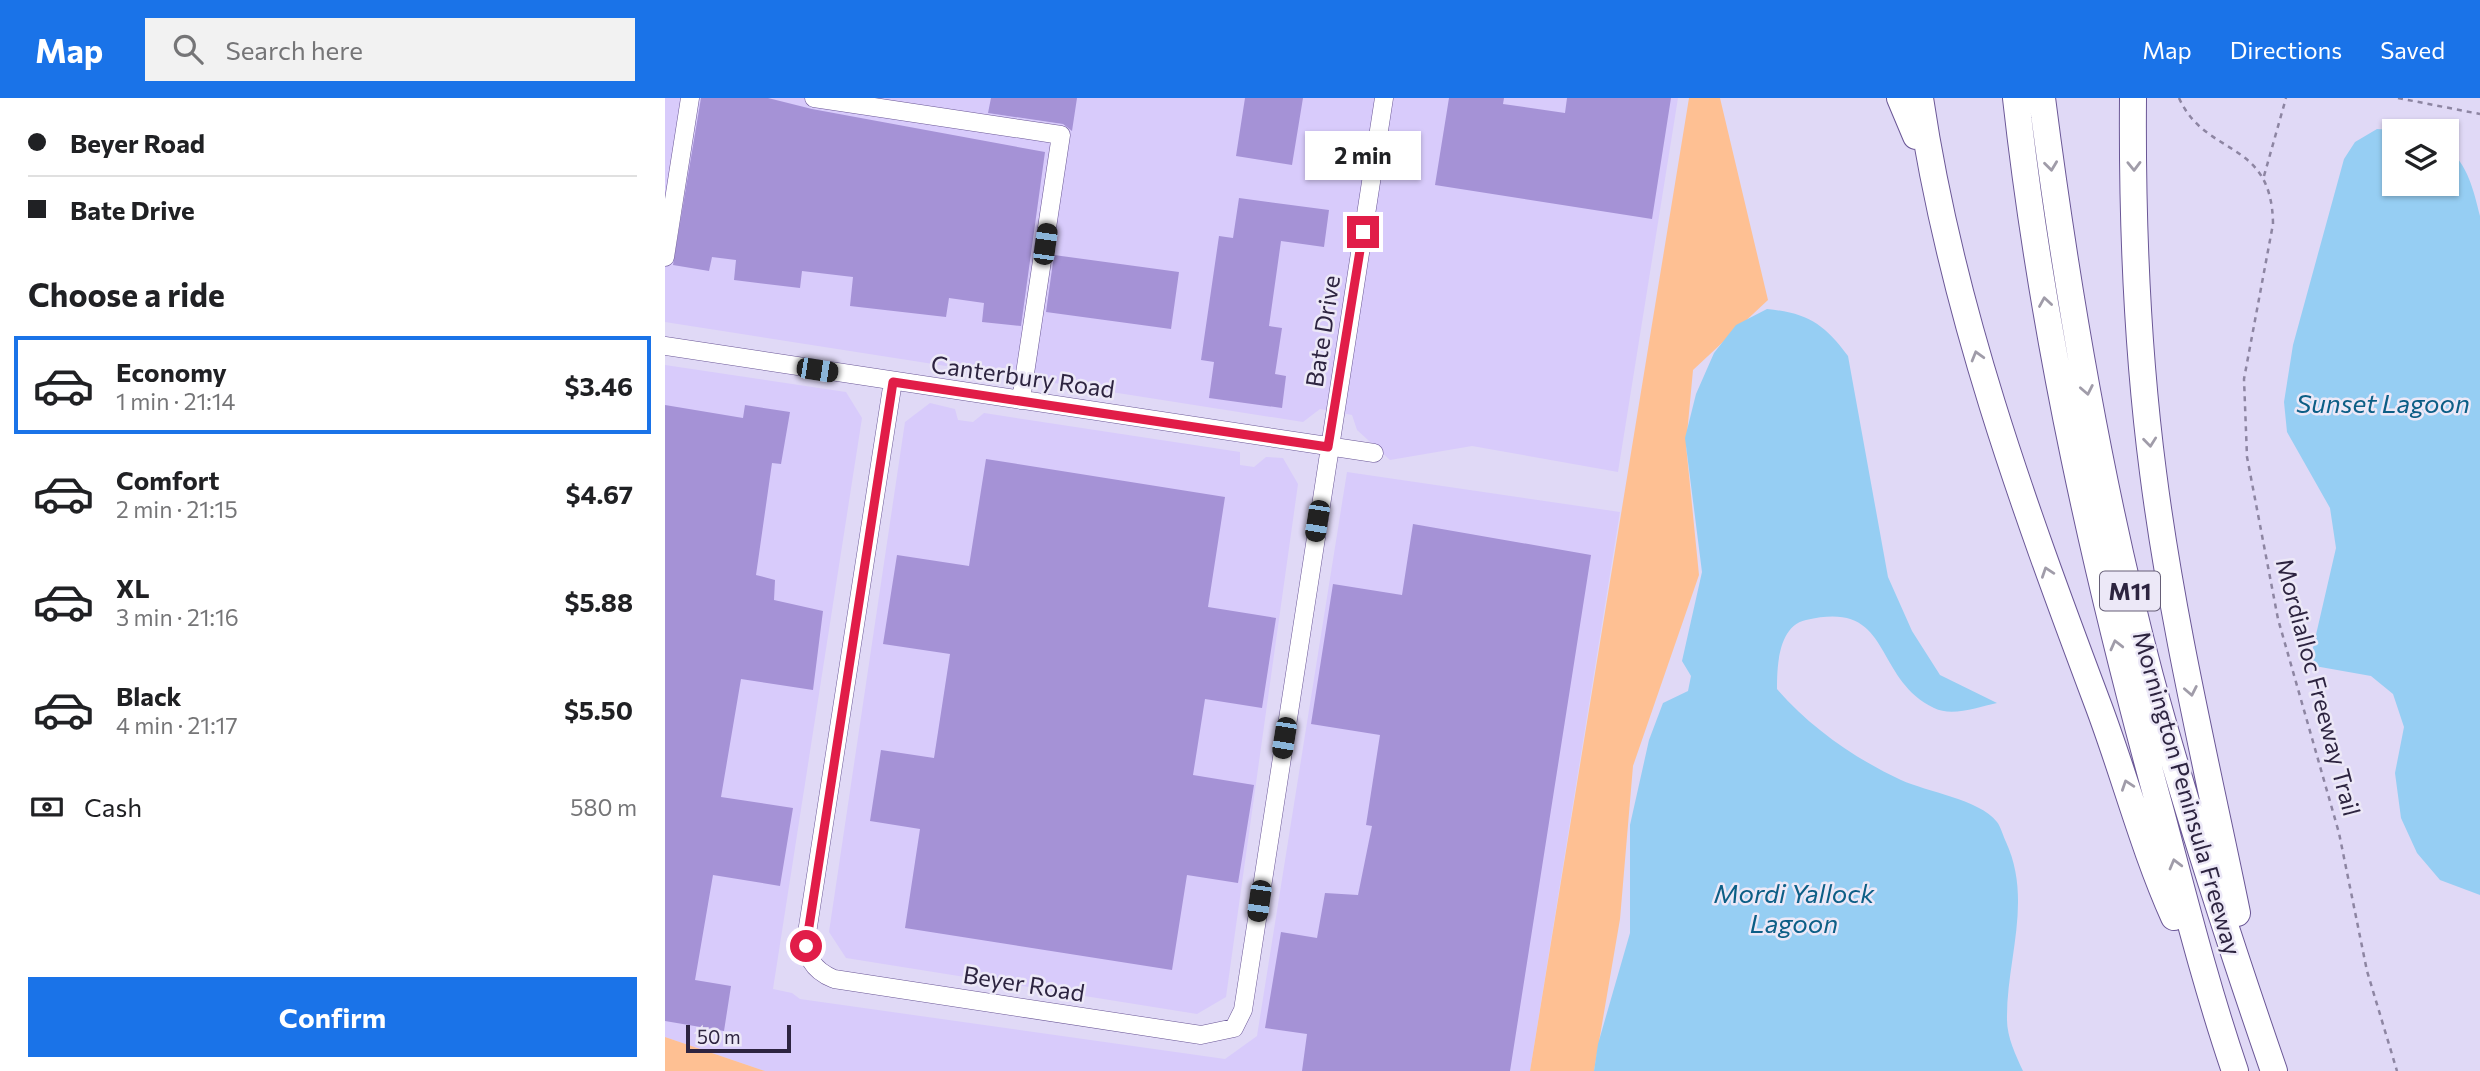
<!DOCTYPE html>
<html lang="en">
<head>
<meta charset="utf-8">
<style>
	:root { --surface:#fff; --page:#f2f2f2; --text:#202124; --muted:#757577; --line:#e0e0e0; --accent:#1a73e8 }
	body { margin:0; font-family:Commissioner,sans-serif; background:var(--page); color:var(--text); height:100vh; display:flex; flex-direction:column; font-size:26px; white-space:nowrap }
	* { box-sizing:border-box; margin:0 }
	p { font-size:23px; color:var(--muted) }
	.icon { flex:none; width:38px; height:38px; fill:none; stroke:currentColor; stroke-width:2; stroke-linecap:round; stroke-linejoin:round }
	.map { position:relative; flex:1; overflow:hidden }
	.sheet { display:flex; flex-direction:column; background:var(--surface); width:665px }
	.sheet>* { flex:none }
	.hud { display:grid; align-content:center; height:154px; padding:0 28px; background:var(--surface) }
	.controls { position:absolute; left:1717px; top:21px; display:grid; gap:14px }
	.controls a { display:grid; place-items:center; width:77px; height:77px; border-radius:0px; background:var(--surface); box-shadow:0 2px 5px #0004; font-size:35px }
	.scale { position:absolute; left:21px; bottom:18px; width:105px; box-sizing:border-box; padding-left:7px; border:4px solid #2d2440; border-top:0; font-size:19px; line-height:24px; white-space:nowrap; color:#2d2440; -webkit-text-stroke:5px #ece8f7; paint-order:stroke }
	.end { position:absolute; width:32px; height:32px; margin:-16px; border:9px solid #e11d48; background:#fff; box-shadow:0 0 0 4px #fff }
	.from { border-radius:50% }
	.bubble { position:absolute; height:49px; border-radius:0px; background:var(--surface); box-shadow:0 2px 5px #0004; font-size:23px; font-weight:700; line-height:49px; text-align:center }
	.car { position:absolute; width:21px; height:42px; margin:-21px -10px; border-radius:9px; box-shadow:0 0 5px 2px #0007; background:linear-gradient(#222 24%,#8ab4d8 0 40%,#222 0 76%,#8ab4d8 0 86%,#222 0) }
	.hud b { display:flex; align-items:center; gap:24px; height:66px; font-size:26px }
	.hud b+b { border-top:2px solid var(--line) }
	.hud i { width:18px; height:18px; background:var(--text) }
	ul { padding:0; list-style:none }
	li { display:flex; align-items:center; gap:21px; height:98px; margin:0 14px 10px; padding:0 14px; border:4px solid transparent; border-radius:0px }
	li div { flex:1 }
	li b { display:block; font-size:26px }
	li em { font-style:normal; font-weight:700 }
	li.selected { border-color:var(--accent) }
	li>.icon { width:63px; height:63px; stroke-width:1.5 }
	h2 { padding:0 28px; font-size:32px; line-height:84px }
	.pay { display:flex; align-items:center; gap:18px; height:77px; padding:0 28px; font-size:26px }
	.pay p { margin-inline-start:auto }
	.button { display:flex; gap:14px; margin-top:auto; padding:14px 28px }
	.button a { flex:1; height:80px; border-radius:0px; background:var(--accent); color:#fff; font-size:28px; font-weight:700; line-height:80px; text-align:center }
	header { display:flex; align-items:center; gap:42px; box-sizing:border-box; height:98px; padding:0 35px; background:var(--accent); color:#fff }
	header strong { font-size:33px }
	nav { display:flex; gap:38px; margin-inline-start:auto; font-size:24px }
	.search { width:490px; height:63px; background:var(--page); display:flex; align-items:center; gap:18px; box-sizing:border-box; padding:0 24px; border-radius:0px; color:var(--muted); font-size:26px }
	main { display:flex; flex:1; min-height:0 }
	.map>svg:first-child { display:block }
</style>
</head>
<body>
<header>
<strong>Map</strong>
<div class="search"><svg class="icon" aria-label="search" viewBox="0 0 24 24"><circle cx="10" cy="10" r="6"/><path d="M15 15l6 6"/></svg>Search here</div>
<nav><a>Map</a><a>Directions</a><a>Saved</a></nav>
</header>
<main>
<section class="sheet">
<div class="hud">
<b><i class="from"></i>Beyer Road</b>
<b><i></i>Bate Drive</b>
</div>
<h2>Choose a ride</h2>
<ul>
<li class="selected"><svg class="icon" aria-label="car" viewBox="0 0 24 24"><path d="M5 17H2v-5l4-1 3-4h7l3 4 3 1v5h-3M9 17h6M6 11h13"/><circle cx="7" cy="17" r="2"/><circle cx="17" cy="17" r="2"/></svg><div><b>Economy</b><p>1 min · 21:14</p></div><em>$3.46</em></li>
<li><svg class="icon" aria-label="car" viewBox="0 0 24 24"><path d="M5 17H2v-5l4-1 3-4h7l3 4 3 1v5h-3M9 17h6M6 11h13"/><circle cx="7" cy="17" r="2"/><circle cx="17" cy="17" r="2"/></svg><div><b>Comfort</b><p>2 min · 21:15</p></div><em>$4.67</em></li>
<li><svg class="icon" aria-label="car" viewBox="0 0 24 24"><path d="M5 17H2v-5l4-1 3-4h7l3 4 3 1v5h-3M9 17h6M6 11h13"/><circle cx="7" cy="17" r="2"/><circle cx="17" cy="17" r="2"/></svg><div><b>XL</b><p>3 min · 21:16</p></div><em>$5.88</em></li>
<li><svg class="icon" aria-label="car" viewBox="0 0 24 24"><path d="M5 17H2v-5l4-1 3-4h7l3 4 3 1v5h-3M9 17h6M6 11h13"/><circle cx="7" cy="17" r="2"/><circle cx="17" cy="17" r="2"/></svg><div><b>Black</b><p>4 min · 21:17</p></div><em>$5.50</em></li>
</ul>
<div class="pay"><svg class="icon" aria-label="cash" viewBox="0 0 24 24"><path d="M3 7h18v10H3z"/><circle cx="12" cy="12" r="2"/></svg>Cash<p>580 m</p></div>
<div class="button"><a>Confirm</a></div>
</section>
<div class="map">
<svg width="1815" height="973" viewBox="0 0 1815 973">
	<rect width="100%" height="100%" fill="#e0d9f6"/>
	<path fill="#d8cbfb" d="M0 0H1013L953 374 807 348 725 362 692 332 687 317 655 311 638 324 0 224Z
		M0 267 181 294 197 320 108 891 127 895 135 901 560 961 592 938 682 374 955 414 865 973H100L0 939Z
		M265 305 290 311 293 322 308 324 319 315 575 354V367L589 369 601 359 618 360 633 386 561 899 532 916 181 860 164 834 240 324Z"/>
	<path fill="#fec093" d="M1024 0H1055L1103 202 1028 272 1021 347 1034 477 968 668 955 821 929 973H865Z
		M0 939 100 973H0Z"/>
	<path fill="#96cef3" d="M1712 31 1746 33H1729V86H1782V50C1803 66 1809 94 1815 118V797L1775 782 1752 755 1736 720 1730 675 1739 629 1728 596 1706 578 1644 567 1671 450 1665 410 1622 334 1619 304 1628 247 1679 61 1690 44Z
		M1102 211C1143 215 1159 226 1183 258L1223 479 1247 533 1275 577 1332 605C1313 609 1287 619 1269 610 1206 579 1229 501 1141 522 1113 528 1112 569 1112 591 1145 629 1189 660 1236 682 1262 694 1314 701 1332 724 1336 729 1338 738 1341 744 1368 803 1341 862 1342 922 1342 939 1351 958 1358 973H929L933 946 965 835V727L984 642 998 605 1023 593 1026 578 1017 563 1037 474 1020 340 1031 296 1049 255 1071 227Z"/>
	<path fill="#a592d6" d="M36 0H103L147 11 380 54 356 228 317 224 319 205 284 200 281 219 185 208 188 179 137 173 135 190 69 182 71 162 47 159 44 173 8 167Z
		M326 0H412L407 33 398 26 323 15Z
		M580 0H638L627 67 571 58Z
		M784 0H839L838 6 900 15 902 0H1006L987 121 770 87Z
		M574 100 664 112 659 149 616 143 604 228 617 230 610 276 621 278 617 310 544 300 549 264 536 262 554 138 568 140Z
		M389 157 514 174 506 231 381 214Z
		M0 307 78 320 80 307 125 314 116 366 107 365 91 477 110 482 109 502 158 513 148 592 76 581 56 699 128 710 115 788 48 777 30 882 66 888 59 933 0 923Z
		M321 361 560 399 543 509 611 520 597 610 540 601 528 677 589 687 573 785 522 777 507 872 240 830 255 731 205 723 216 652 269 660 285 556 218 546 232 457 304 468Z
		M748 426 926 457 845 973H637L642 936 600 930 616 834 652 840 660 795 693 797 707 728 701 727 715 637 646 626 668 486 737 497Z"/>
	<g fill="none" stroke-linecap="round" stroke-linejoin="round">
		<defs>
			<path id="minor" d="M149 0 396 37 356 302
				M0 159 25 0
				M0 248 709 355
				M228 283 142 835C140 858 147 872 169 881L536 937 569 930 578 912 719 0"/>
			<path id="highway" d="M1235 0 1251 38
				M1255 0C1286 210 1358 407 1432 604 1459 675 1478 750 1509 819
				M1351 0C1378 242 1431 479 1496 714 1519 800 1541 888 1570 973
				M1377 0C1402 195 1435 389 1485 578 1521 711 1564 843 1609 973
				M1468 0C1467 125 1472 251 1488 374 1507 523 1542 669 1572 815"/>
		</defs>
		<use href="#minor" stroke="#6a5796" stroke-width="19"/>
		<use href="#highway" stroke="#6a5796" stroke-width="28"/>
		<path stroke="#8d85a2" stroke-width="2.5" stroke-dasharray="5 5" stroke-linecap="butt" d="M1514 0C1541 60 1607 40 1608 126L1579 281 1582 359 1613 521 1674 735 1702 873 1732 973
			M1733 0 1815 16
			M1599 78 1621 0"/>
		<use href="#minor" stroke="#fff" stroke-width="18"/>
		<use href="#highway" stroke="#fff" stroke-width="26"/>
	</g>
	<defs><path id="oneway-chevron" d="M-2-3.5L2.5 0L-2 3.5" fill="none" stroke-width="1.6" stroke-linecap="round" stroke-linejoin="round" transform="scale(1.75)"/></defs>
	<g stroke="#a09ca9">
		<use href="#oneway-chevron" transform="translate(1386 68) rotate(83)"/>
		<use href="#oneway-chevron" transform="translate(1469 68) rotate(89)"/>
		<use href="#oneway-chevron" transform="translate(1380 204) rotate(-99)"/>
		<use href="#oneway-chevron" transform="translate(1312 258) rotate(-106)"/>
		<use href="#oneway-chevron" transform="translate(1422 292) rotate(79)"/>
		<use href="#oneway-chevron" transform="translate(1485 344) rotate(84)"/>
		<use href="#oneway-chevron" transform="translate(1382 474) rotate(-109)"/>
		<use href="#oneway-chevron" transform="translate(1451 547) rotate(-104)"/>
		<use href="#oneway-chevron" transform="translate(1526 593) rotate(79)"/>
		<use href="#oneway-chevron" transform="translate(1462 687) rotate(-109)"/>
		<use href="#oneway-chevron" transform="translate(1510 766) rotate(-105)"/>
	</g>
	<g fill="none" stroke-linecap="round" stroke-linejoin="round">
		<path stroke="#e11d48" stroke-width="9" d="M141 848 228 284 663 349 698 134"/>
	</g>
	<g text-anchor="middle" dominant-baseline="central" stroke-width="5" stroke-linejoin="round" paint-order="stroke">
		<rect fill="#ece8f7" stroke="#665f77" stroke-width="2" x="1435" y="473.5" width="60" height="39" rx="5"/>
		<g font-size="23" font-weight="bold" fill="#2d2440">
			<text x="1465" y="493">M11</text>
		</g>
		<g font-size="24" fill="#2d2440" stroke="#ece8f7">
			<text transform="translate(657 233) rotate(-81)">Bate Drive</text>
			<text transform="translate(358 278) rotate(8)">Canterbury Road</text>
			<text transform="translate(1654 589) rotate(75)">Mordialloc Freeway Trail</text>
			<text transform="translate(1523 695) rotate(74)">Mornington Peninsula Freeway</text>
			<text transform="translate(359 885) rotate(9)">Beyer Road</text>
		</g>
		<g font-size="26" font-style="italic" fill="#0c5e86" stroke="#ece8f7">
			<text x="1718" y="304">Sunset Lagoon</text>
			<text x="1129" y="794">Mordi Yallock<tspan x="1129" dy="30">Lagoon</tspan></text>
		</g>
	</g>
</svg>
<div class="controls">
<a><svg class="icon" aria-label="layers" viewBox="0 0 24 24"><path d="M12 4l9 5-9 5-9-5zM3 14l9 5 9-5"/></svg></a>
</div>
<div class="scale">50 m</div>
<i class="end from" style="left:141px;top:848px"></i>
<i class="end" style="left:698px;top:134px"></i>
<div class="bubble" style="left:640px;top:33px;width:116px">2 min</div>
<i class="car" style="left:380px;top:146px;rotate:8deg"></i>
<i class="car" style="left:152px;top:272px;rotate:99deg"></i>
<i class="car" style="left:652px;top:423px;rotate:189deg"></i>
<i class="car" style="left:619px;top:640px;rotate:189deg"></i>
<i class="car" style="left:594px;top:803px;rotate:188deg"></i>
</div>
</main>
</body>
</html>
